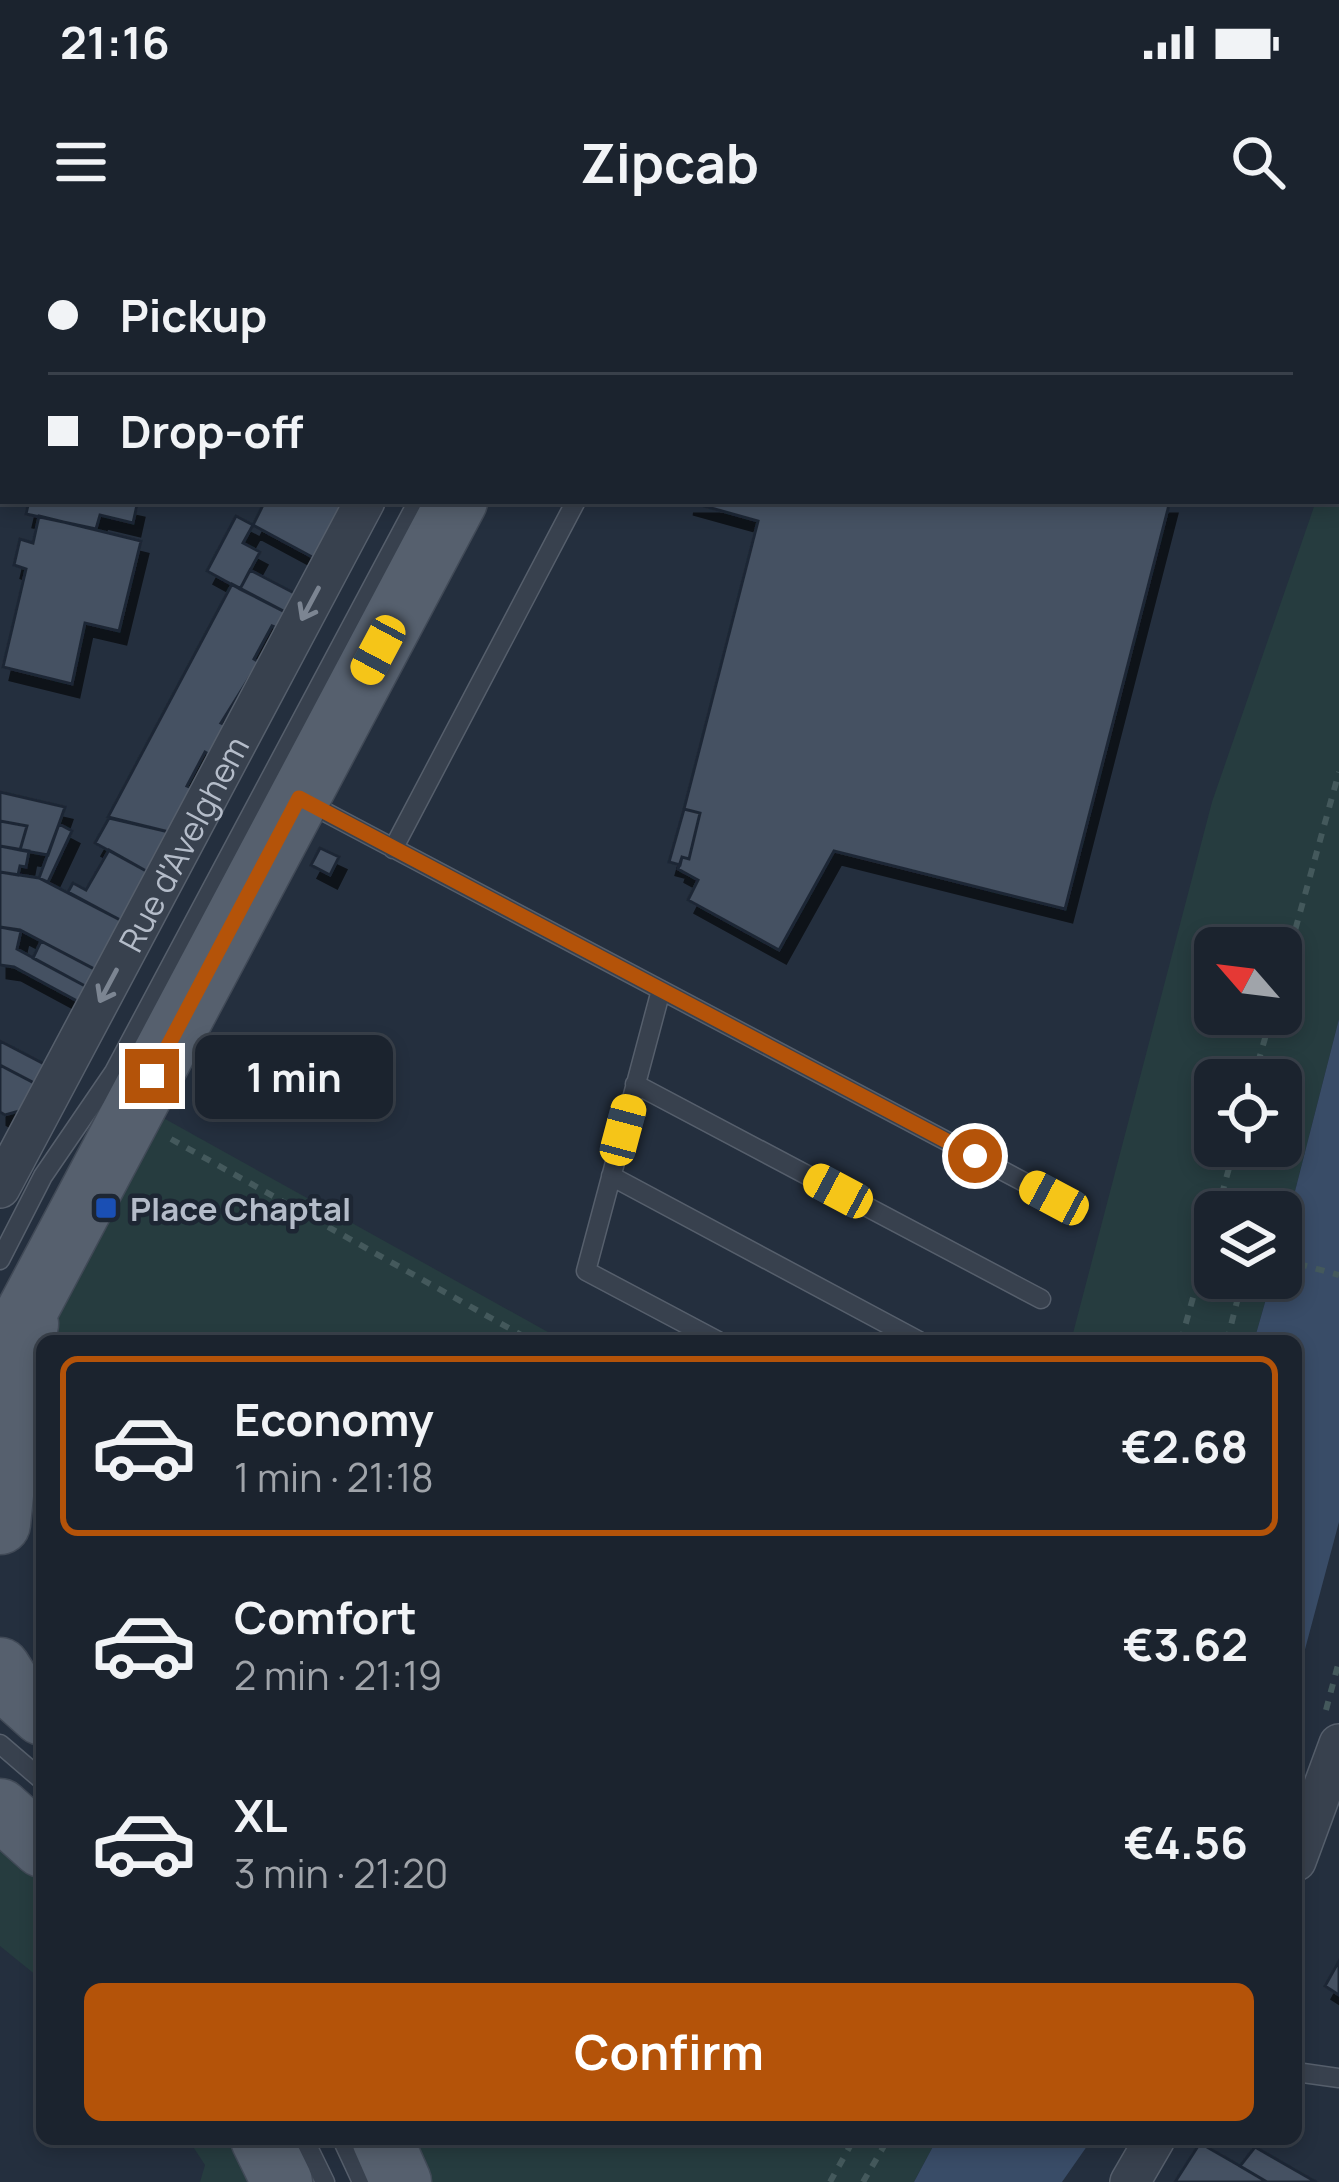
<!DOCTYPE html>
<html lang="en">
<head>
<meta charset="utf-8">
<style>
	:root { --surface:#1b232e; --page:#282f3a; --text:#f1f3f6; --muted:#a0a4aa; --line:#39404a; --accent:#b45309 }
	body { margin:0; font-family:Manrope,sans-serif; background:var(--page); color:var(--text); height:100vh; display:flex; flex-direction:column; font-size:45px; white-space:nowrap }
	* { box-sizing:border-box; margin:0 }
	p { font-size:39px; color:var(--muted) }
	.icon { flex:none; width:66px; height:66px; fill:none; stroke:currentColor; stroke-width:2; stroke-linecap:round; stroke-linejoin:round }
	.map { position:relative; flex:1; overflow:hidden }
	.panel { position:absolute; left:36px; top:1095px; width:1266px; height:810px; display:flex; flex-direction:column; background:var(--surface); border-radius:18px; box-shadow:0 6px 18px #0003,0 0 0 3px var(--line) }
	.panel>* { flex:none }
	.hud { position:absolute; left:0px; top:0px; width:1341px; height:264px; box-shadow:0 6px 18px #0003,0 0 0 3px var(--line); display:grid; align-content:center; height:264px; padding:0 48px; background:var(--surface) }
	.needle { width:78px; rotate:298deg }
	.fabs { position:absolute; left:1194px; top:687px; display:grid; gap:24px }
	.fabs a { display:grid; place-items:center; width:108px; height:108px; border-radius:18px; background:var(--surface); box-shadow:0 6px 18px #0003,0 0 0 3px var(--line); font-size:60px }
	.end { position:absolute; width:54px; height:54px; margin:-27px; border:15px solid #b45309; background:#fff; box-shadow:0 0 0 6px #fff }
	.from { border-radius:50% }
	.bubble { position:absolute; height:84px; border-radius:18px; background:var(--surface); box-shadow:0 6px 18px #0003,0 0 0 3px var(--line); font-size:39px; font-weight:700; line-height:84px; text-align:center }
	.car { position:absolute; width:36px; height:72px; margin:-36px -18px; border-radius:15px; box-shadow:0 0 9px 3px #0007; background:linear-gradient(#f5c518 24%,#345 0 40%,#f5c518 0 76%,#345 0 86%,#f5c518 0) }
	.hud b { display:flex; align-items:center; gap:42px; height:114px; font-size:45px }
	.hud b+b { border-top:3px solid var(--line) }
	.hud i { width:30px; height:30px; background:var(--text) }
	ul { padding:21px 0 0; list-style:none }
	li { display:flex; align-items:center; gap:36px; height:180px; margin:0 24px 18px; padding:0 24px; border:6px solid transparent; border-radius:18px }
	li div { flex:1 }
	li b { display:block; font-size:45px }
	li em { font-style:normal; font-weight:700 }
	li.active { border-color:var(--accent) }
	li>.icon { width:108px; height:108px; stroke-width:1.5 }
	.cta { display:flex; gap:24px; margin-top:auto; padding:24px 48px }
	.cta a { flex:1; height:138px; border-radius:18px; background:var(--accent); color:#fff; font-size:48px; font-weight:700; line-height:138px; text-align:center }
	.status { display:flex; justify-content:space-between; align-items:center; height:84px; padding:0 60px; background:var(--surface); direction:ltr }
	.status svg { height:33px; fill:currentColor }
	header { display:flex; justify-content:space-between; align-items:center; height:156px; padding:0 48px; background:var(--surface); font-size:54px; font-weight:700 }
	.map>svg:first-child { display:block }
</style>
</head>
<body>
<div class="status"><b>21:16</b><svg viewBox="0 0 49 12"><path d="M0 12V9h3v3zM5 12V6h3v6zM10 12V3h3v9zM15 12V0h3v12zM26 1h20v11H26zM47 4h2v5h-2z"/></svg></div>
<header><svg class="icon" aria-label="menu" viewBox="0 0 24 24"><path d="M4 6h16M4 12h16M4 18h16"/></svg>Zipcab<svg class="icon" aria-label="search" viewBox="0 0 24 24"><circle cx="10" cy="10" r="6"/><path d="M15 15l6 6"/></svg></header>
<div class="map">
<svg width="1339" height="1942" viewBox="0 0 1339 1942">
	<defs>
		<filter id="shadow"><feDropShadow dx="7" dy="13" stdDeviation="0" flood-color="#0009"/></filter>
	</defs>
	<rect width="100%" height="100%" fill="#242f3e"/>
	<path fill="#263c3f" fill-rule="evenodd" d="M1339 193V779L1281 1006V972H1215V1038H1272L1254 1101H1071L1212 562 1316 261H1338ZM1215 708H1281V774H1215ZM1215 840H1281V906H1215Z
		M158 875 564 1101H47V1093Z
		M0 1605 42 1638V1740L0 1706Z
		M188 1899H233L250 1942H200L205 1925Z
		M413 1899H937L914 1942H431Z"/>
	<path fill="#394c67" d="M1339 779V1282L1296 1443V1101H1254L1272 1038H1281V1006Z
		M937 1899H1092L1062 1942H914Z"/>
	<path fill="#455162" stroke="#1f2835" stroke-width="3" filter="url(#shadow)" d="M753 0H1238L752 3Z
		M29 261H119L137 265 133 283 100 275 96 289 26 274Z
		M265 261H329L341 267 314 318 253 285Z
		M686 261H1170L1065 669 834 611 779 710 688 660 698 640 678 629 682 617 689 619 700 573 684 569 758 281Z
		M39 276 141 301 119 391 85 383 72 444 3 427 26 329 14 325 20 299 33 303Z
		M236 276 253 285 243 303 260 312 240 349 207 331Z
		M250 330 296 354 285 372 240 349Z
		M232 344 285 372 277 388 272 386 254 419 259 422 221 483 226 485 210 515 205 512 187 546 192 548 169 592 108 577Z
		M0 552 65 567 48 615 20 610 27 586 0 581Z
		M684 569 700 573 689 619 682 617 680 625 669 622Z
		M109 578 169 592 148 632 95 603Z
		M0 581 27 586 20 610 0 606Z
		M59 584 72 591 48 642 39 638Z
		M0 606 29 611 26 627 20 626 18 635 0 632Z
		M320 608 339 617 330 635 311 625Z
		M109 610 148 632 122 681 68 652 73 643 86 650Z
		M0 632 39 638 122 681 96 730 20 690 0 687Z
		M0 687 21 691 17 709 87 747 79 762 14 727 0 725Z
		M41 701 96 730 87 747 33 718Z
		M0 801 46 825 36 844 0 825Z
		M0 825 36 844 23 870 5 875 0 872Z
		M1339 1721V1755L1325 1746Z
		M1200 1903 1240 1926 1267 1942H1175Z
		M1255 1907 1316 1942H1267L1240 1926Z"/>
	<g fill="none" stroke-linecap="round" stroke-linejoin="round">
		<defs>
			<path id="lane" d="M553 3 555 0
				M1338 147 1339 144
				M308 563 1054 958
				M393 609 576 261
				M661 750 586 1031 718 1101
				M635 844 1041 1059
				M611 936 919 1101
				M0 1020 43 936 114 832 418 261
				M0 1504 42 1540
				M1296 1832 1339 1838
				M304 1899 325 1942
				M342 1899 362 1942"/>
			<g id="street">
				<path d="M501 3 503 0"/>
				<path id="s1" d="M0 948 365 261"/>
				<path d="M1296 1621 1339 1504"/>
				<path d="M1130 1942 1155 1899"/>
			</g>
			<path id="secondary" d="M47 3V0
				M0 199 3 186"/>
			<path id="primary" d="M594 3 596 0
				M0 1122 457 261
				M0 1284 16 1128 28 1084
				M0 1428 14 1450 42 1475
				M0 1569 42 1607
				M261 1899 282 1942
				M382 1899 401 1942"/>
		</defs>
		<use href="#lane" stroke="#565f6c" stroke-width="21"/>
		<use href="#street" stroke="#565f6c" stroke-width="42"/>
		<use href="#secondary" stroke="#565f6c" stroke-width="57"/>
		<use href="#primary" stroke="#414a57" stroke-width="63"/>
		<path stroke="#44595c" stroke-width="6" stroke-dasharray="9 9" stroke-linecap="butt" d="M1281 741 1339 532
			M1253 840 1272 774
			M171 899 532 1101
			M1217 972 1235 906
			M1281 1019 1339 1035
			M1181 1101 1215 978
			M1227 1101 1243 1038
			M1326 1470 1339 1421
			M830 1942 854 1899
			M863 1942 888 1899"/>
		<use href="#lane" stroke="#38414e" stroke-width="18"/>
		<use href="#street" stroke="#38414e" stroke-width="39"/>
		<use href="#secondary" stroke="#465061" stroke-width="54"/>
		<use href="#primary" stroke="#56606e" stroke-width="60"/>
	</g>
	<defs><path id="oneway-shaft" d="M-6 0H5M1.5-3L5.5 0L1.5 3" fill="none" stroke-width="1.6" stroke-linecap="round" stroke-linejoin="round" transform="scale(3)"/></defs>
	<g stroke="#7c8592">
		<use href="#oneway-shaft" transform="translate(310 364) rotate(118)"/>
		<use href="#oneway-shaft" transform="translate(108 746) rotate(118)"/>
	</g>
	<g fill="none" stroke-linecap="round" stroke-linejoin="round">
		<path stroke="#b45309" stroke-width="15" d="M152 836 299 558 975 916"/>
	</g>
	<rect fill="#1a4fb4" stroke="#1d2633" stroke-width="4.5" x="94" y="956" width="24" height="24" rx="6"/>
	<g text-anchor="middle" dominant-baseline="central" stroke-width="9" stroke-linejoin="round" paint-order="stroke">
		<g font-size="33" fill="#b4bcc9" stroke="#1d2633">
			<text stroke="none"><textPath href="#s1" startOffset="390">Rue d'Avelghem</textPath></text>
		</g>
		<g font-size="33" font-weight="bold" fill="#b4bcc9" stroke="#1d2633" text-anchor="start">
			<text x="130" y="968">Place Chaptal</text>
		</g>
	</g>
</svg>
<div class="fabs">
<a><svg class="needle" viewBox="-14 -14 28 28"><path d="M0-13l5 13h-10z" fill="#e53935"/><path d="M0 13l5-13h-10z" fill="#a0a4aa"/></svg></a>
<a><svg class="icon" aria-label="locate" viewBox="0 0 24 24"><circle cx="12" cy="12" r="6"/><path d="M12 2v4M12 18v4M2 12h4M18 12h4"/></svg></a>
<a><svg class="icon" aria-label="layers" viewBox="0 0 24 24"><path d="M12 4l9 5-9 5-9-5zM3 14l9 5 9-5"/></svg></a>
</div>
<i class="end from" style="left:975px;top:916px"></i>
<i class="end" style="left:152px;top:836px"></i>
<div class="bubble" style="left:195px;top:795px;width:198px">1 min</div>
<i class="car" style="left:378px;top:410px;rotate:208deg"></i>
<i class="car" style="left:623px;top:890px;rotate:15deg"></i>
<i class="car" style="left:838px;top:951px;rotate:298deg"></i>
<i class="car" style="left:1054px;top:958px;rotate:298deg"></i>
<div class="hud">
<b><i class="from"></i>Pickup</b>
<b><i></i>Drop-off</b>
</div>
<section class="panel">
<ul>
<li class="active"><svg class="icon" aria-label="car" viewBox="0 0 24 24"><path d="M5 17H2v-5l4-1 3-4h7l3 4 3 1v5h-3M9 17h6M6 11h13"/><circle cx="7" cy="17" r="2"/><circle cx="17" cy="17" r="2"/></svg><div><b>Economy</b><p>1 min · 21:18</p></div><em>€2.68</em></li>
<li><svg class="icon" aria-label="car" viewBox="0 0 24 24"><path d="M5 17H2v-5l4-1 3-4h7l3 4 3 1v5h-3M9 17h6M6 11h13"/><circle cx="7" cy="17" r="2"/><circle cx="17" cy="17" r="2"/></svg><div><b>Comfort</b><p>2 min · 21:19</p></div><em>€3.62</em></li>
<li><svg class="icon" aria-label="car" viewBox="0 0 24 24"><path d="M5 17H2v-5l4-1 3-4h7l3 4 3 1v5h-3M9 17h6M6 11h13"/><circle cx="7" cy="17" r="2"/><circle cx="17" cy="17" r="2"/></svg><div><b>XL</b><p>3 min · 21:20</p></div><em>€4.56</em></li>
</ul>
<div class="cta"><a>Confirm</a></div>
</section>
</div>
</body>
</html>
